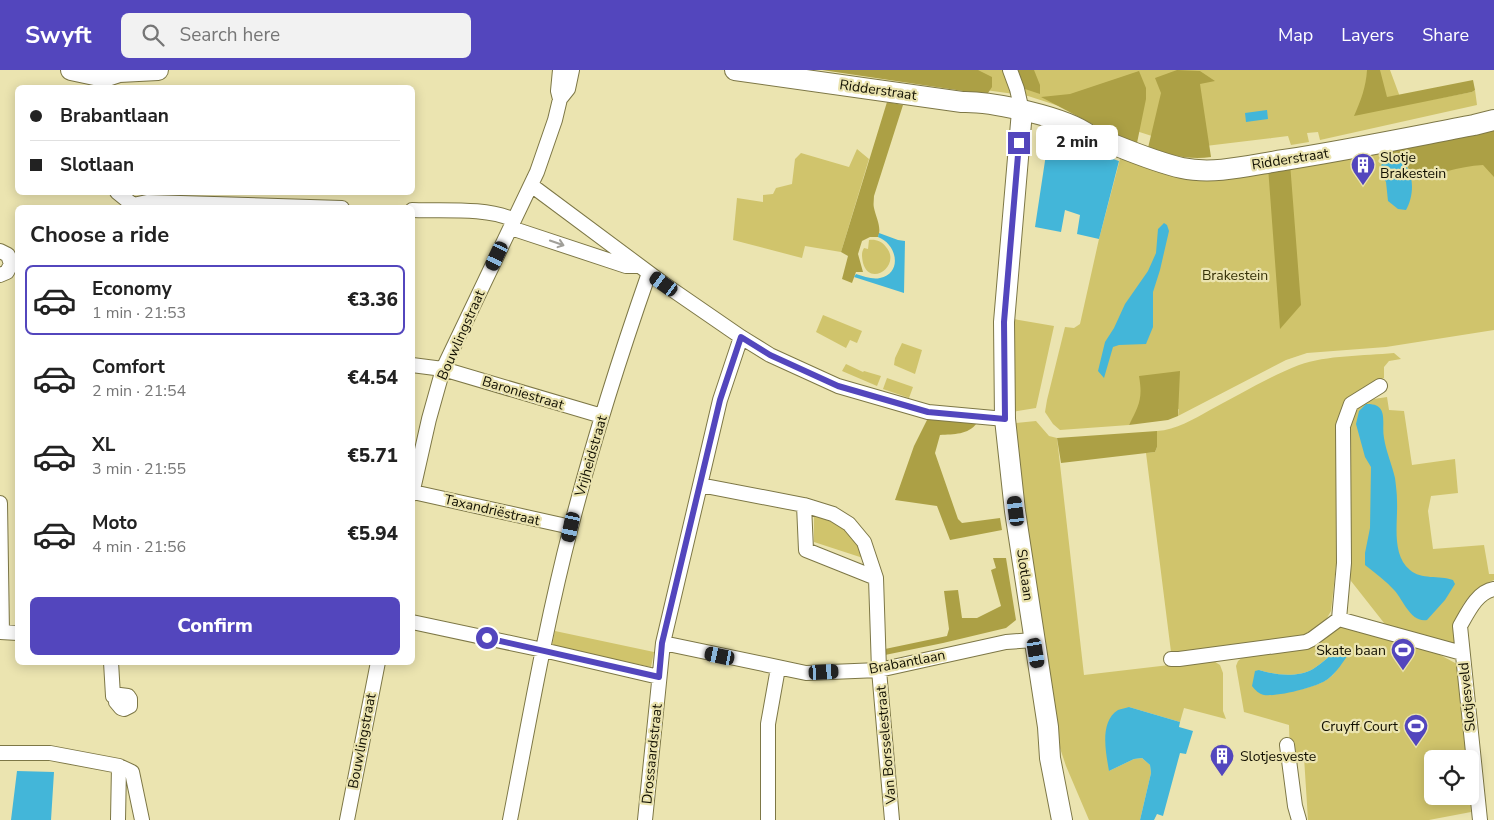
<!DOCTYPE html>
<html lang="en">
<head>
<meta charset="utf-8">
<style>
	:root { --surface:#fff; --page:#f2f2f2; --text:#222; --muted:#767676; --line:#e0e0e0; --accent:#5346bd }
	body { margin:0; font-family:"Nunito Sans",sans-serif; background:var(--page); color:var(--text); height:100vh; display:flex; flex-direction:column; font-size:19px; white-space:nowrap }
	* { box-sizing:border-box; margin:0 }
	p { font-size:16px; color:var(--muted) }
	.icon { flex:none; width:28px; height:28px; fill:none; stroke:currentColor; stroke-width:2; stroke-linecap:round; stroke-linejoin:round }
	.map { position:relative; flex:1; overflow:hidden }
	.side { position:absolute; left:15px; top:135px; width:400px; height:460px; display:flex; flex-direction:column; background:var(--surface); border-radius:8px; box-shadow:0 2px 12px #0003 }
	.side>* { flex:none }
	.banner { position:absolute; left:15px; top:15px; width:400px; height:110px; border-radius:8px; box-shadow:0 2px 12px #0003; display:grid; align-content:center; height:110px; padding:0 15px; background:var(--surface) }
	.tools { position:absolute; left:1424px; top:680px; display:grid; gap:10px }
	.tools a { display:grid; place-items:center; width:55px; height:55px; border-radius:8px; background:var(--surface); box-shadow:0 2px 12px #0003; font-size:25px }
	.end { position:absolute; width:22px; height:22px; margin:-11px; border:6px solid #5346bd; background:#fff; box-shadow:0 0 0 2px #fff }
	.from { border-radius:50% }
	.bubble { position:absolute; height:35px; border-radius:8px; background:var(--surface); box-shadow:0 2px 12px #0003; font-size:16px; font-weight:800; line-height:35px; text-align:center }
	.car { position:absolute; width:15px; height:30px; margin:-15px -8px; border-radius:6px; box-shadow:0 0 4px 1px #0007; background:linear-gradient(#222 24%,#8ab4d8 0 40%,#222 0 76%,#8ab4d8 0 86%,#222 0) }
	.banner b { display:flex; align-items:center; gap:18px; height:48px; font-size:19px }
	.banner b+b { border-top:1px solid var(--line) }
	.banner i { width:12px; height:12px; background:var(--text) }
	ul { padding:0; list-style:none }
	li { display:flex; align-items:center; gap:15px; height:70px; margin:0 10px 8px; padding:0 5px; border:2px solid transparent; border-radius:8px }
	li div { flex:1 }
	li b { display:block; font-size:19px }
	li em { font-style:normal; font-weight:800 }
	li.active { border-color:var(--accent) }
	li>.icon { width:45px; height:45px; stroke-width:1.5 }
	h2 { padding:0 15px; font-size:22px; line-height:60px }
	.cta { display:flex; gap:10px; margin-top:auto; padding:10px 15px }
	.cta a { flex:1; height:58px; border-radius:8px; background:var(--accent); color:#fff; font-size:20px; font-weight:800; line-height:58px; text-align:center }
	header { display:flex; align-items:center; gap:30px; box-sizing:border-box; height:70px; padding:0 25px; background:var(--accent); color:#fff }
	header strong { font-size:24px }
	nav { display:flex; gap:28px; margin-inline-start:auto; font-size:18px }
	.search { width:350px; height:45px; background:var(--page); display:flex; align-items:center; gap:12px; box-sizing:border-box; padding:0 18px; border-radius:8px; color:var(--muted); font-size:19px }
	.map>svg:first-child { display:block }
</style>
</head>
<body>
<header>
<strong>Swyft</strong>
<div class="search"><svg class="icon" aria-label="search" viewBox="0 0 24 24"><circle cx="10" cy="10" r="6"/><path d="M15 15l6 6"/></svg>Search here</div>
<nav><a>Map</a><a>Layers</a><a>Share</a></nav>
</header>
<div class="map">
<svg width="1494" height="750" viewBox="0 0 1494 750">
	<rect width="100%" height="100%" fill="#ebe4b0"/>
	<path fill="#d0c46c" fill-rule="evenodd" d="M839 0H1390L1403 35 1472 22 1475 20 1477 35 1320 70 1318 62 1307 63 1309 72 1291 75 1288 66 1189 78 1028 26Z
		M1494 60V260L1386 277 1307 283 1286 290 1178 346 1179 339 1132 350 1129 355 1060 360 1053 354 1045 342 1047 330 1065 257 1074 258 1080 254 1099 169 1121 85 1165 100Z
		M857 79 869 89 841 182 805 176 802 188 733 170 737 128 763 132V125L773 124 776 118 792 114 795 89 801 83 849 97Z
		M869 170C875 169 882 171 886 177 902 195 870 218 863 193 862 187 861 183 864 178L868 179Z
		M823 245 862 261 857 273 850 270 846 278 816 262Z
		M1008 248 1054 256 1036 338 1006 343Z
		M902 273 922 280 915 304 894 295 895 288Z
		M1394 283 1401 289 1389 291 1384 297V308L1373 313 1349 331 1338 477 1331 541 1323 555 1304 567 1187 584 1171 582 1146 383 1155 382 1157 377V361C1176 360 1194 349 1210 340 1239 325 1268 307 1299 295 1327 285 1364 286 1394 283Z
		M846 294 863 302 864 301 881 306 877 316 842 301Z
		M887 308 913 317 909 328 883 319Z
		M1387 327 1389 340 1404 341 1412 395 1455 389 1458 423 1431 426 1428 441 1433 479 1484 475 1489 504H1494V510C1465 522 1454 542 1454 573L1437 571 1388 558 1351 511 1347 489 1348 356C1357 331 1361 331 1387 327Z
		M1036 351 1049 366 1057 368 1084 605 1212 590 1220 595 1223 603V641L1226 649 1184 638 1180 652 1129 637 1109 701 1134 689 1142 688 1150 695 1151 703 1140 750H1089L1066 696 1053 657 1007 354Z
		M814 441 841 453 856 472 863 488 814 472Z
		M1343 556 1429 579 1457 594 1467 689H1432V726H1470V724L1471 742 1429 750H1308L1304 687H1290L1289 655 1244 642 1236 596 1238 591 1244 586ZM1341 577C1339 585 1339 594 1336 600 1329 618 1282 623 1264 625L1259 600C1275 605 1297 608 1313 599 1323 593 1331 584 1341 577Z
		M555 561 654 582 651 597 552 576Z"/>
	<path fill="#aca045" d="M822 0H978L992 7V17L988 23 970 22Z
		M1018 0H1034L1040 15V24L1025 19Z
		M1177 0 1200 1 1215 11 1200 14 1211 87C1188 90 1170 85 1148 78L1161 23 1155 8Z
		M1367 0H1380L1387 27 1473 10 1475 20 1472 22 1354 46C1361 30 1366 17 1367 0Z
		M1139 1 1146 18V29L1137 73 1094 55 1041 27 1070 24Z
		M887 32 903 35 874 126C874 130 873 134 874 138 876 148 882 157 878 167H870L862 171 858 184 863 202H856L852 213 842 209 848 186 841 182Z
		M1494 57V107L1483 95C1458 96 1436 106 1411 109L1408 97 1398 88H1391L1388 79Z
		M1290 93 1301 235 1280 259 1268 97Z
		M1180 301 1178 346 1168 350 1129 355C1139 335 1143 329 1139 306Z
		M928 348 935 350 977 353C968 365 954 364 940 365L935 383 958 449 962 453 1000 448 1002 460 950 470 937 436 895 430 914 376Z
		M1157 361V377L1155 382 1061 393 1057 368Z
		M993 488H1006L1016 550 1006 558 943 573 885 585V579L947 566 949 559 944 521 958 520 962 548H977L1001 536 991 500 996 498Z"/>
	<path fill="#43b6d9" d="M1267 40 1268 49 1246 52 1245 43Z
		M1056 70 1119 91 1099 169 1077 164 1080 145 1065 140 1061 162 1035 157 1048 71Z
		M1391 88H1398C1415 98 1415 125 1406 140L1398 139 1388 131 1386 112 1379 101C1381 94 1384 90 1391 88Z
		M1164 153 1167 155 1169 161 1160 200 1153 222V257L1146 274 1119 275 1113 277 1104 308 1098 301 1105 272 1114 258 1125 234 1148 201 1156 183 1158 159Z
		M879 163 898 170 905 171 904 223 854 207 856 204C864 206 872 210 880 208 903 203 897 174 878 167Z
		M1366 334C1390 333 1381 353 1384 368 1386 381 1392 395 1395 408 1396 416 1397 424 1397 431 1398 453 1391 484 1410 500 1421 510 1439 505 1453 510L1455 514 1445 530 1427 550C1411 553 1403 530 1395 521 1386 511 1375 503 1365 495V483L1370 458 1371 397 1365 387 1356 354 1359 341Z
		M1341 577 1346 579 1350 582C1343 592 1337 602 1328 609 1318 617 1277 627 1264 625 1259 624 1255 620 1252 616L1255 601 1259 600C1275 605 1297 608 1313 599 1323 593 1331 584 1341 577Z
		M1129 637 1180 652 1179 657 1193 661 1186 684 1180 683 1163 746 1157 744 1154 750H1140L1151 703 1150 695 1142 688 1134 689 1109 701C1106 683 1099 652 1118 640 1121 639 1126 638 1129 637Z
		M17 701 54 702 51 750H11Z"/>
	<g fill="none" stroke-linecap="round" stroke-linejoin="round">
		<defs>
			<path id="street" d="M560 0 558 21 560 29
				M1010 0 1017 19 1022 41
				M531 115 664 214 741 267 770 285 838 316 928 342 1005 349
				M117 122 133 135 147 132 342 138
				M412 140C443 141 487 137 514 150
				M511 158 626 196H639
				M0 181 8 185 11 194 7 202 0 205
				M412 295 443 299 602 346
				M1380 316 1351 334 1343 356 1344 493 1339 549 1462 583
				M700 415 804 435 833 444 849 454 864 472 876 508 879 600 892 750
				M413 422 571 457
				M412 424 429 349 443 299 537 102 555 50 560 29 568 19 572 0
				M0 433 2 562
				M804 435 806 480 876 508
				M412 552 543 580 659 607
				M0 562 18 563
				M663 573 806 603 879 600 1006 572 1034 570
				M1171 589H1179L1306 572 1312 569 1339 549
				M111 592 113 626 117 628 116 632 121 638 124 639 130 636V629L128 626 120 625 117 628
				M1287 675 1295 736 1299 750
				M0 683H50L119 696 118 750
				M119 696 132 702 142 750
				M347 750 378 592
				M510 750C529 652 546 553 571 457 593 371 620 286 649 203
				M645 750 663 573 720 330 741 267
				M768 750V654L778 598
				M1480 750 1460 556C1468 542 1477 522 1494 519"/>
			<path id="secondary" d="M71 0 104 7 119 2 158 0
				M735 0 962 32C991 31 1066 47 1089 65 1119 76 1150 91 1182 98 1215 105 1251 95 1284 90 1348 80 1411 67 1474 55L1494 50
				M1022 41 1004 252 1005 349 1015 441 1048 657 1050 688 1062 750"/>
		</defs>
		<use href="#street" stroke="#7d7746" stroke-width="16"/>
		<use href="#secondary" stroke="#7d7746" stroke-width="22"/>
		<use href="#street" stroke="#fff" stroke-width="14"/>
		<use href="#secondary" stroke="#fff" stroke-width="20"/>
	</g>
	<defs><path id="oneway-shaft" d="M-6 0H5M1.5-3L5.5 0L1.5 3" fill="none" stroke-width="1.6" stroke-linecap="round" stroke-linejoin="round" transform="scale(1.25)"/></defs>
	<use stroke="#a09f99" href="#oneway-shaft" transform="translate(557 173) rotate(19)"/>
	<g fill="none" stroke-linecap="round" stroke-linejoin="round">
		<path stroke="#5346bd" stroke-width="6" d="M487 568 659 607 662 573 720 330 741 267 770 285 838 316 928 342 1005 349 1004 252 1019 73"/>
	</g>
	<defs>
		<symbol id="building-pin" viewBox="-11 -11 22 30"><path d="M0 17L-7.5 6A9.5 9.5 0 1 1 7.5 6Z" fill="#5346bd" stroke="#ebe4b0"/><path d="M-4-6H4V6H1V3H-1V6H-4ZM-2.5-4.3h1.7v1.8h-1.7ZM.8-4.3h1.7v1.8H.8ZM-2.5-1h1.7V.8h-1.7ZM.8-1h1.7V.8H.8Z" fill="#fff"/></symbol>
		<symbol id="stadium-pin" viewBox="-11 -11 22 30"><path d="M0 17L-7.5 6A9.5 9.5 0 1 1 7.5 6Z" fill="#5346bd" stroke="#ebe4b0"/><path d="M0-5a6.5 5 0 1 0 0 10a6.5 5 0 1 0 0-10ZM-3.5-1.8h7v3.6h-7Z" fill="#fff"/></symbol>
	</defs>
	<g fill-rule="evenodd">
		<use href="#building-pin" x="1349" y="81" width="28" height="38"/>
		<use href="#stadium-pin" x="1389" y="566" width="28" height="38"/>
		<use href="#stadium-pin" x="1402" y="642" width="28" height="38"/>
		<use href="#building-pin" x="1208" y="672" width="28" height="38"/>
	</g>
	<g text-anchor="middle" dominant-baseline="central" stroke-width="4.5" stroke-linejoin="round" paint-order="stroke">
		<g font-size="14" fill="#110f00" stroke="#ebe4b0">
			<text transform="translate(878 20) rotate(8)">Ridderstraat</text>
			<text transform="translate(1290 89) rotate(-9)">Ridderstraat</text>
			<text transform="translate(461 265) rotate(-66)">Bouwlingstraat</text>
			<text transform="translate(523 323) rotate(17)">Baroniestraat</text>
			<text transform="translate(591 386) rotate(-74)">Vrijheidstraat</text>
			<text transform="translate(492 440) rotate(13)">Taxandriëstraat</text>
			<text transform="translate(1025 505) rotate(82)">Slotlaan</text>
			<text transform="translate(907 592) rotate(-11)">Brabantlaan</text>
			<text transform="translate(1467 627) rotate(-96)">Slotjesveld</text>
			<text transform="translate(362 671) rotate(-79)">Bouwlingstraat</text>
			<text transform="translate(886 675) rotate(-95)">Van Borsselestraat</text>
			<text transform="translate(652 684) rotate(-84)">Drossaardstraat</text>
		</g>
		<g font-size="14" fill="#110f00" stroke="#ebe4b0" text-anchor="start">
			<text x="1380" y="87">Slotje<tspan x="1380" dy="16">Brakestein</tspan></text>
			<text x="1386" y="580" text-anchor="end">Skate baan</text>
			<text x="1398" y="656" text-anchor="end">Cruyff Court</text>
			<text x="1240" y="686">Slotjesveste</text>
		</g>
		<g font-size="14" fill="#363108" stroke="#ebe4b0">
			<text x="1235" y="205">Brakestein</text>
		</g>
	</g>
</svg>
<div class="tools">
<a><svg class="icon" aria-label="locate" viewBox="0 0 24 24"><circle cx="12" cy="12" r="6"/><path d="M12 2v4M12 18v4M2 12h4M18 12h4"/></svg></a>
</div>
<i class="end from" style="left:487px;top:568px"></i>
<i class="end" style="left:1019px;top:73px"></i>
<div class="bubble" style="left:1036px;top:55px;width:82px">2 min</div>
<i class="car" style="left:497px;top:186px;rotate:205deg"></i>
<i class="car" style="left:664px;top:214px;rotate:306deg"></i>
<i class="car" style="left:1016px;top:441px;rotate:353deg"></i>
<i class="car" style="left:571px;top:457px;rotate:192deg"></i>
<i class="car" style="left:1036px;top:583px;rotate:171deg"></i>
<i class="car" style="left:720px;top:586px;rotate:282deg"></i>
<i class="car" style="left:824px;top:602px;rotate:87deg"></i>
<div class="banner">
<b><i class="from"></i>Brabantlaan</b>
<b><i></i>Slotlaan</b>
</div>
<section class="side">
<h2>Choose a ride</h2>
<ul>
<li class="active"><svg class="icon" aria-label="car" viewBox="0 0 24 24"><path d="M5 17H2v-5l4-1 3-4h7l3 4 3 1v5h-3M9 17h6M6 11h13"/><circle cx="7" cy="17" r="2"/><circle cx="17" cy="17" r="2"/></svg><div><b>Economy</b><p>1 min · 21:53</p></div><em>€3.36</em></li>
<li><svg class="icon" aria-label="car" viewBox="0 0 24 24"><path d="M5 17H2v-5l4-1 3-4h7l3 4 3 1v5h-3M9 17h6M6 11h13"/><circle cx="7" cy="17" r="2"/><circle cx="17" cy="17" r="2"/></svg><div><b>Comfort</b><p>2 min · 21:54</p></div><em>€4.54</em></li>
<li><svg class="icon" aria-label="car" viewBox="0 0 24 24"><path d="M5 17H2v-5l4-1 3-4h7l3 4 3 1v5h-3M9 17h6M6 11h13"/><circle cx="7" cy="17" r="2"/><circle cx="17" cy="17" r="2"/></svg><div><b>XL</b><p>3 min · 21:55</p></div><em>€5.71</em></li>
<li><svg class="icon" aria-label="car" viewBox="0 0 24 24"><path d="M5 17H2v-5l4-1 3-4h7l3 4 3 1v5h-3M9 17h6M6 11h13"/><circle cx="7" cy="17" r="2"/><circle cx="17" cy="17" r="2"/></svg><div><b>Moto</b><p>4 min · 21:56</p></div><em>€5.94</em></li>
</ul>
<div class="cta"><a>Confirm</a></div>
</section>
</div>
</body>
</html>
